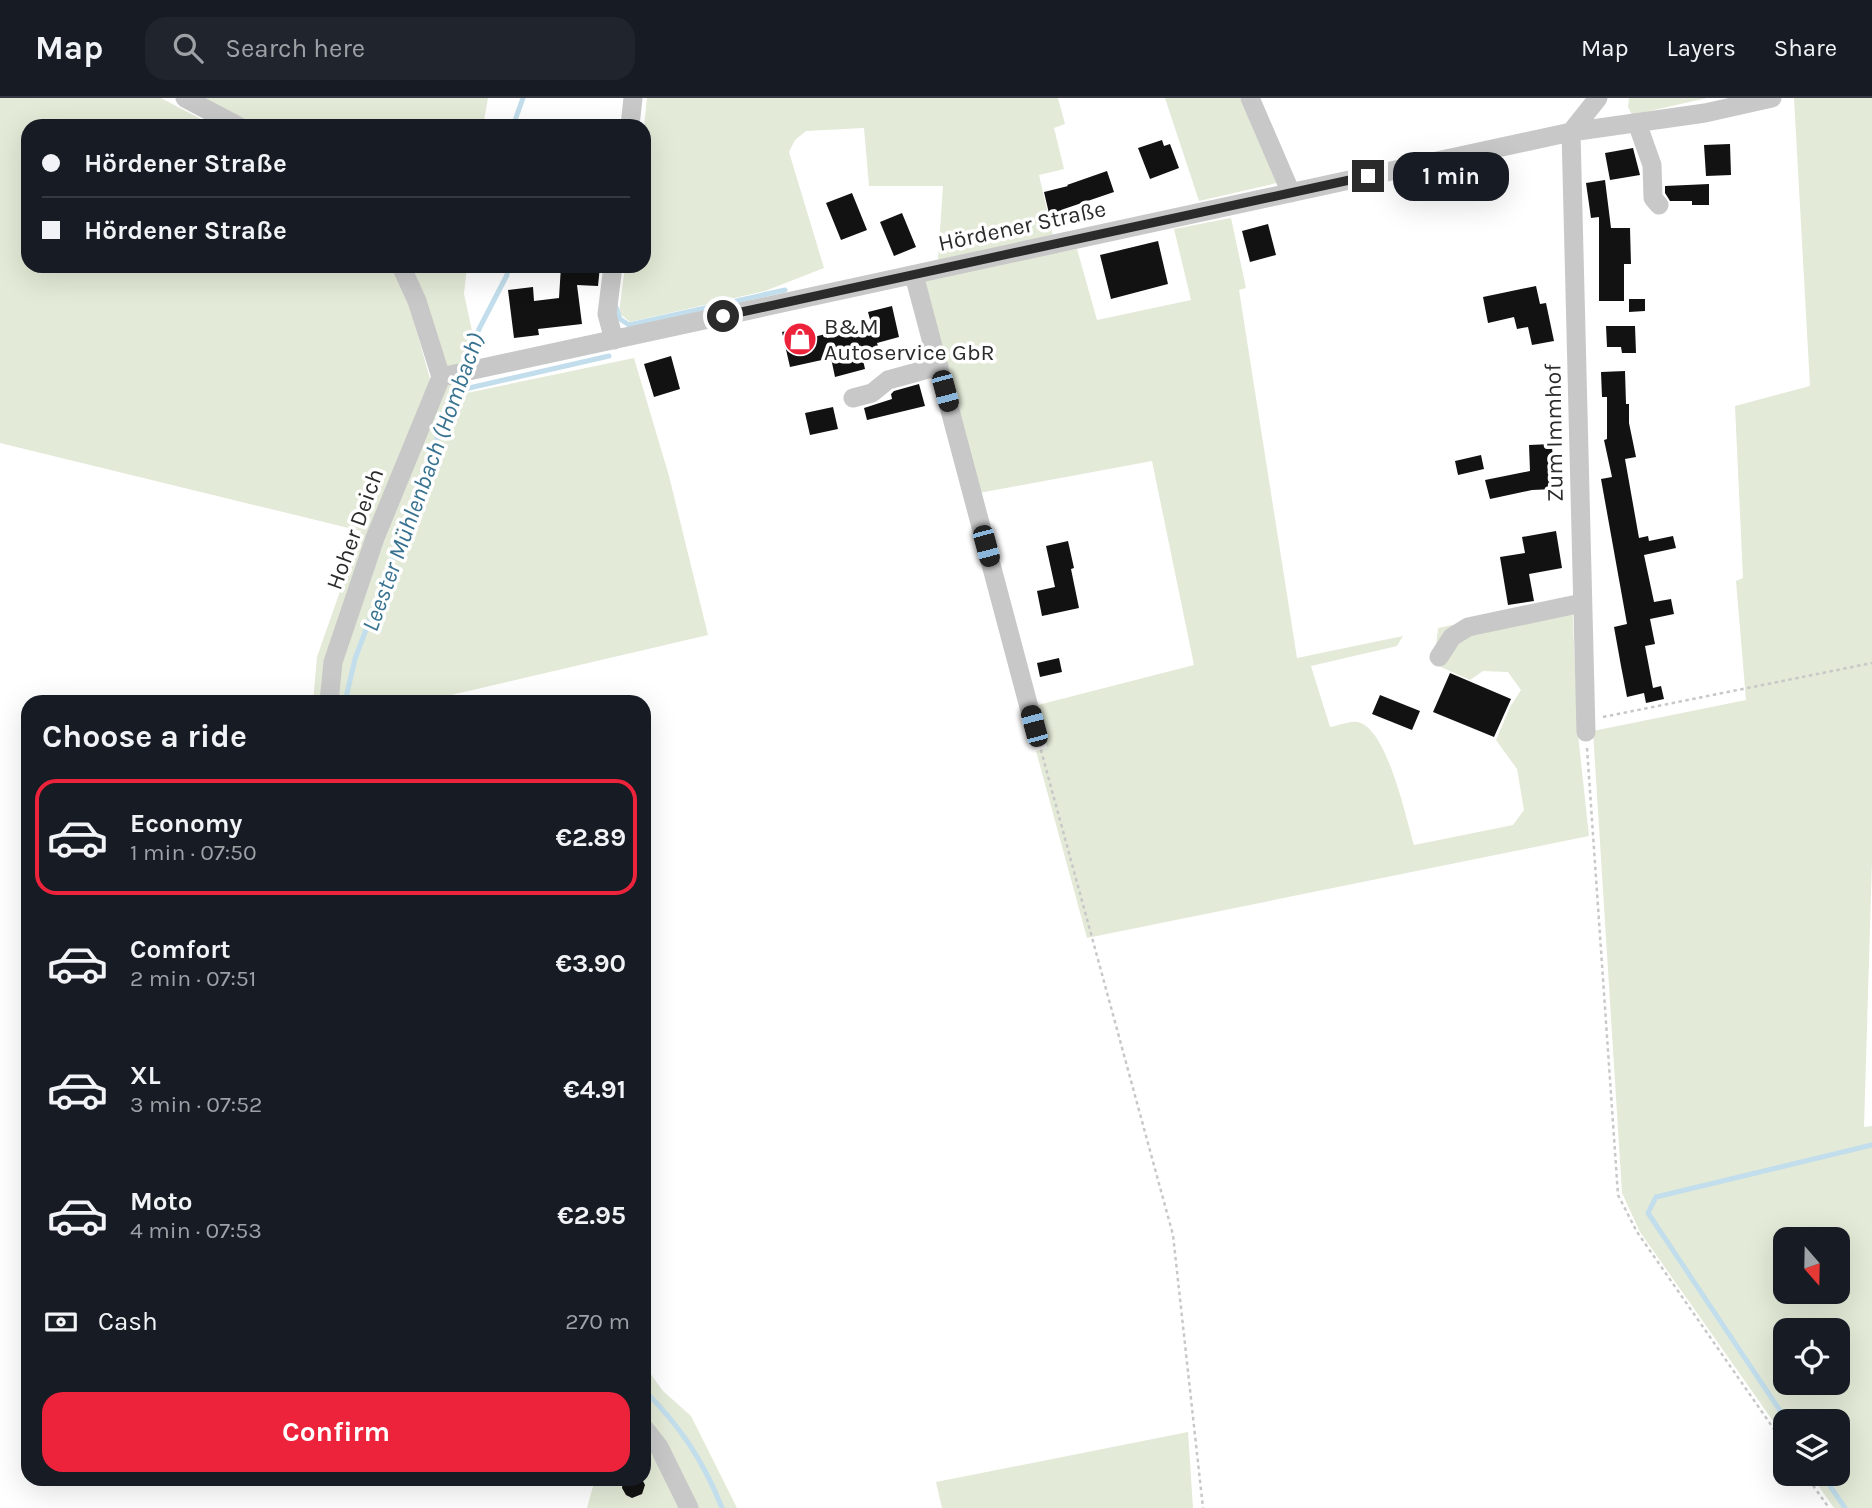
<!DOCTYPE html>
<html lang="en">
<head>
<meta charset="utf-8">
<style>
	:root { --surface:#171b24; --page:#20242c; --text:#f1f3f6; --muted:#9ea1a6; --line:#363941; --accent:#ed233c }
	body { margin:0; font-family:Karla,sans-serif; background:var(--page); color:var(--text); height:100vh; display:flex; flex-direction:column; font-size:26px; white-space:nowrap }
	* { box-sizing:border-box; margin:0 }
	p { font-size:23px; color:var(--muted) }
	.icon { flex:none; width:38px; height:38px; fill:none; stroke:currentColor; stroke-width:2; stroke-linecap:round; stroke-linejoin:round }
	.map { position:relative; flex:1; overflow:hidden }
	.panel { position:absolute; left:21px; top:597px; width:630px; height:791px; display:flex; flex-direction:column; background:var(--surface); border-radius:21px; box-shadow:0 7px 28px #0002 }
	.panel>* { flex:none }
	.hud { position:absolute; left:21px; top:21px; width:630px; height:154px; border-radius:21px; box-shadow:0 7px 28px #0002; display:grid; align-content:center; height:154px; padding:0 21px; background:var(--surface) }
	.needle { width:46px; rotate:160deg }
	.fabs { position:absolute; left:1773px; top:1129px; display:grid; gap:14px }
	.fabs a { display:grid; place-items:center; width:77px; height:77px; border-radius:14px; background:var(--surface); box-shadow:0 7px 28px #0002; font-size:35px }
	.end { position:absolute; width:32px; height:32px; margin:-16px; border:9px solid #2b2b2b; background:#fff; box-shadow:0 0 0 4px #fff }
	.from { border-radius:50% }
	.bubble { position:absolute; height:49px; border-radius:21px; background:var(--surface); box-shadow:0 7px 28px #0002; font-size:23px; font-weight:700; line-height:49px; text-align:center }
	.car { position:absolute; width:21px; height:42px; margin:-21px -10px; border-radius:9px; box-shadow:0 0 5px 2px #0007; background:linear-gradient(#222 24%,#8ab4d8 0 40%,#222 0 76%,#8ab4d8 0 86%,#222 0) }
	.hud b { display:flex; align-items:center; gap:24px; height:66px; font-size:26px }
	.hud b+b { border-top:2px solid var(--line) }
	.hud i { width:18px; height:18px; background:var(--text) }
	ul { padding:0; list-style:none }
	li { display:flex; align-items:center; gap:21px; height:116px; margin:0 14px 10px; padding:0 7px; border:4px solid transparent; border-radius:21px }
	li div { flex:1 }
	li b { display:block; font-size:26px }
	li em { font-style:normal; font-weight:700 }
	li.selected { border-color:var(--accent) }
	li>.icon { width:63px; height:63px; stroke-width:1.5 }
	h2 { padding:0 21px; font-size:32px; line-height:84px }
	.pay { display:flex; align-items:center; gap:18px; height:77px; padding:0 21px; font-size:26px }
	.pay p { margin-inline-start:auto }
	.cta { display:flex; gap:14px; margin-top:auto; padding:14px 21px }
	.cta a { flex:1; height:80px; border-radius:21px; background:var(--accent); color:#fff; font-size:28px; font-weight:700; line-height:80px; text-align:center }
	header { display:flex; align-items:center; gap:42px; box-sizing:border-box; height:98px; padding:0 35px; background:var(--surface); border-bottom:2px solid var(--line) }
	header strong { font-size:33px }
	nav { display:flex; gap:38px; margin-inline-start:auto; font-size:24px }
	.search { width:490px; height:63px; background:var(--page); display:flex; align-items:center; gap:18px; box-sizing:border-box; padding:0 24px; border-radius:21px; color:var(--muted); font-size:26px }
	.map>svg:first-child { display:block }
</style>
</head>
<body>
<header>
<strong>Map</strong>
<div class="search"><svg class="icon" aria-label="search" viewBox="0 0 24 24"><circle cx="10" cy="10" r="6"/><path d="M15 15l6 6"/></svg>Search here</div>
<nav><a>Map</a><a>Layers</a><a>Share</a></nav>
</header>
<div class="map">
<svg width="1872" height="1410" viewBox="0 0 1872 1410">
	<rect width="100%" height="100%" fill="#fff"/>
	<path fill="#e3ead7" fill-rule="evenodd" d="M0 0H161L214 28H28V168H393L408 202 430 281 467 280 462 296 634 260 669 378 708 537 421 604H313L317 559 361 433 0 345Z
		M198 0H488L483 28H248Z
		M647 0H1058L1065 26 1054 30 1064 71 1039 77 1053 138 938 162 943 88H869L864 30 806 33 795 42 789 54 824 170 765 193 630 224 619 215 625 168H644V28Z
		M1165 0H1240L1277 85 1199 103Z
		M1629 0H1707L1632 17 1628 9Z
		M1794 0H1872V763L1864 1029 1872 1028V1410H1834L1810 1376H1838V1323H1785V1340L1640 1134 1622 1095 1593 633 1746 602 1736 483 1743 480 1735 308 1810 288ZM1785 1141H1838V1194H1785ZM1785 1232H1838V1284H1785Z
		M1231 120 1246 190 1239 192 1297 560 1403 538 1397 548 1311 568 1330 629C1338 628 1349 623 1357 624 1387 628 1406 721 1414 747L1513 727 1524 712 1517 671 1496 642 1510 609 1521 592 1508 574 1483 573 1470 582 1434 566 1438 530 1572 502 1578 636 1589 738 1087 840 1036 653 1047 650 1038 607 1194 567 1152 363 979 395 924 181 1077 151 1097 222 1191 202 1174 131Z
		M406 168H467L464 196 480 269 444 275Z
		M644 1267 663 1293 691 1318 737 1410H587L595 1381H644V1353L652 1351 644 1340Z
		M1188 1334 1193 1410H942L936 1384Z"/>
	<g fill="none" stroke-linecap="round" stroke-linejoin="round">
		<path stroke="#c2deec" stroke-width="5" d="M513 28 523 0
			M616 209 620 221 629 227 785 192
			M465 268 479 231 507 177 508 168
			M456 293 609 258
			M345 604 355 561 460 280
			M644 1292C680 1328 703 1362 722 1410
			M1787 1323 1648 1115 1656 1099 1872 1047
			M1822 1376 1845 1410"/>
	</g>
	<path fill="#121212" d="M1162 42 1164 48 1170 46 1179 70 1150 81 1138 50Z
		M1730 46 1731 77 1706 78 1704 47Z
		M1633 50 1640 77 1610 82 1605 55Z
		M1107 73 1114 94 1061 112 1063 121 1051 124 1044 94 1068 88 1067 87Z
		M1605 82 1611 130H1630L1631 166H1624V203H1599V119L1591 120 1586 85Z
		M1709 86V107H1692V103H1670L1665 95V88Z
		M852 95 867 132 841 142 826 105Z
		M902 115 916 149 894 158 880 124Z
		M1268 126 1276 157 1250 164 1242 133Z
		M1158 143 1168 186 1111 201 1100 157Z
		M561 168H600L598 188 577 187 582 226 538 231 539 237 514 240 508 192 533 189 534 203 559 200Z
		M1536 188 1540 206 1546 205 1554 243 1532 247 1528 229 1517 231 1514 219 1488 225 1483 199Z
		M1629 201H1645V213L1629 214Z
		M892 208 899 239 877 245 878 248 861 253 865 271 835 279 831 260 790 269 782 234 806 228 809 240 826 236 827 240 872 229 868 214Z
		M1606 228H1635L1636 255H1622L1621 249H1607Z
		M671 258 680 291 654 299 644 266Z
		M1625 273 1626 306H1629V325L1636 359 1625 361 1639 440 1648 438 1649 443 1673 438 1676 450 1644 457 1654 504 1671 501 1674 516 1650 521 1655 546 1645 548 1653 590 1661 588 1664 601 1646 605 1644 595 1627 599 1621 568 1614 529 1627 526 1601 381 1612 379 1604 342 1607 341V299H1602L1601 274Z
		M919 286 925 308 867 322 864 310 892 301 891 296 894 293Z
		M833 309 838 331 810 337 805 315Z
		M1552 346 1554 391 1532 392 1490 401 1485 382 1530 373 1529 347Z
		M1481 357 1484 371 1458 377 1455 363Z
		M1556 433 1562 470 1529 476 1534 503 1508 507 1500 459 1525 455 1522 439Z
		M1068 443 1074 470 1071 471 1079 510 1042 518 1037 493 1055 489 1046 448Z
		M1059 560 1062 574 1040 579 1037 565Z
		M1450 575 1511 601 1494 639 1433 614Z
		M1380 597 1420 613 1412 632 1372 616Z
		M623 1381H642L645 1387 642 1396 632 1400 626 1397 622 1390Z"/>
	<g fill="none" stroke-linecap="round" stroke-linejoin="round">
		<path stroke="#c8c8c8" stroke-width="2.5" stroke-dasharray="3.5 3.5" stroke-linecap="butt" d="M1603 619 1872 565
			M1039 645 1173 1137 1203 1410
			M1587 650 1618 1097 1637 1134 1785 1347
			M1805 1376 1829 1410"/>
		<path stroke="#c8c8c8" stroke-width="19" d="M185 0 238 28
			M1250 0 1291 95
			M1637 25 1652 67 1653 100 1659 107
			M630 28 633 0
			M401 168 417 203 441 279
			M613 168 607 216 614 242
			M914 177 1034 628
			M441 279 1571 34 1598 0
			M853 300 872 295 888 282 939 268
			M1439 559 1452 539 1468 529 1582 505
			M329 604 333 564 375 440 441 279
			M1586 634 1571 34 1705 15 1772 0
			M644 1330 659 1349 689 1410"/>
	</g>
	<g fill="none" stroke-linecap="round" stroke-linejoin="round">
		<path stroke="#2b2b2b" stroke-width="9" d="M723 218 1368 78"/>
	</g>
	<defs>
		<symbol id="shop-disc" viewBox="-11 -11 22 22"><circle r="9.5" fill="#ed233c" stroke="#fff"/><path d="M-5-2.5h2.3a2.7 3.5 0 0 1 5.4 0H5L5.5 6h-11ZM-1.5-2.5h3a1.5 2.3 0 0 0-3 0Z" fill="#fff"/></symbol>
	</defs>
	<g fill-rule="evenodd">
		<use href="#shop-disc" x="781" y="222" width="38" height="38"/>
	</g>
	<g text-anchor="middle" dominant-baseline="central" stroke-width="7" stroke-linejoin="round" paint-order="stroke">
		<g font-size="23" fill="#2b2b2b" stroke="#fff">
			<text transform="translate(1022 128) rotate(-12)">Hördener Straße</text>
			<text transform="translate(1554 335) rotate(-91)">Zum Immhof</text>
			<text transform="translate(355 431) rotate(-70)">Hoher Deich</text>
		</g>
		<g font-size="23" fill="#2b2b2b" stroke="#fff" text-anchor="start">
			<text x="824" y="228">B&amp;M<tspan x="824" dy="26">Autoservice GbR</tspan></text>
		</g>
		<g font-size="24" font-style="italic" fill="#377290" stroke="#fff">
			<text transform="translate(423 384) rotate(-70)">Leester Mühlenbach (Hombach)</text>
		</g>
	</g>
</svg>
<div class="fabs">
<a><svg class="needle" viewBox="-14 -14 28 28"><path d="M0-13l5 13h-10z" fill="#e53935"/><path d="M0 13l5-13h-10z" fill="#9ea1a6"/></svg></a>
<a><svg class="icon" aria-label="locate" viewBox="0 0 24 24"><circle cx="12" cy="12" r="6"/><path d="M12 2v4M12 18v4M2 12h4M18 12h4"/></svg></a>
<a><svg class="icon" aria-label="layers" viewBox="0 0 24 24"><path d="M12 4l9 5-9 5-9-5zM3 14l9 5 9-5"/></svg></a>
</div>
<i class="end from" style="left:723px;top:218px"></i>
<i class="end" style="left:1368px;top:78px"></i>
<div class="bubble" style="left:1393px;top:54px;width:116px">1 min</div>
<i class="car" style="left:945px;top:293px;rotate:165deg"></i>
<i class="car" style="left:986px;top:448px;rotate:165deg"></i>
<i class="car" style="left:1034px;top:628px;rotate:345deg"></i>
<div class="hud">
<b><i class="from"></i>Hördener Straße</b>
<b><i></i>Hördener Straße</b>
</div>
<section class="panel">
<h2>Choose a ride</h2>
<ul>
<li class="selected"><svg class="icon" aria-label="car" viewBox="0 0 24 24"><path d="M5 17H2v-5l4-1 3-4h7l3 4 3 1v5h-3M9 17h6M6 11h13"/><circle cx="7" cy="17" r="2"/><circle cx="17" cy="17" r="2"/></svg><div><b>Economy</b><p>1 min · 07:50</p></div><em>€2.89</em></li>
<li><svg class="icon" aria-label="car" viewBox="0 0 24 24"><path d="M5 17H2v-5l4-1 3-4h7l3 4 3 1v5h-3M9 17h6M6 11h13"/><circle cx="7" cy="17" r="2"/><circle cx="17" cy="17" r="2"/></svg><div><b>Comfort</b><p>2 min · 07:51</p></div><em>€3.90</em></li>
<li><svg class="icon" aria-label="car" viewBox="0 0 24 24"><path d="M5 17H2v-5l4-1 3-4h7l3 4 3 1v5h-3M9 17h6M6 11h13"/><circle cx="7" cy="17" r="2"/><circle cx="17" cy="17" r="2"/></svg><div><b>XL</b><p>3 min · 07:52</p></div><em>€4.91</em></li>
<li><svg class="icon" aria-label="car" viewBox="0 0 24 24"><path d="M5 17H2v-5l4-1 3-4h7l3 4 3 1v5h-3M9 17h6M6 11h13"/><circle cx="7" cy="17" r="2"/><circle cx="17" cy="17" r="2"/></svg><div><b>Moto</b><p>4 min · 07:53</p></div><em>€2.95</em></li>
</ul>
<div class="pay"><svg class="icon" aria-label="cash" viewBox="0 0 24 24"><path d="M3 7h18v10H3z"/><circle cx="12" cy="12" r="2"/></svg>Cash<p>270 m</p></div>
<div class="cta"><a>Confirm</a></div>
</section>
</div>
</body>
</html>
